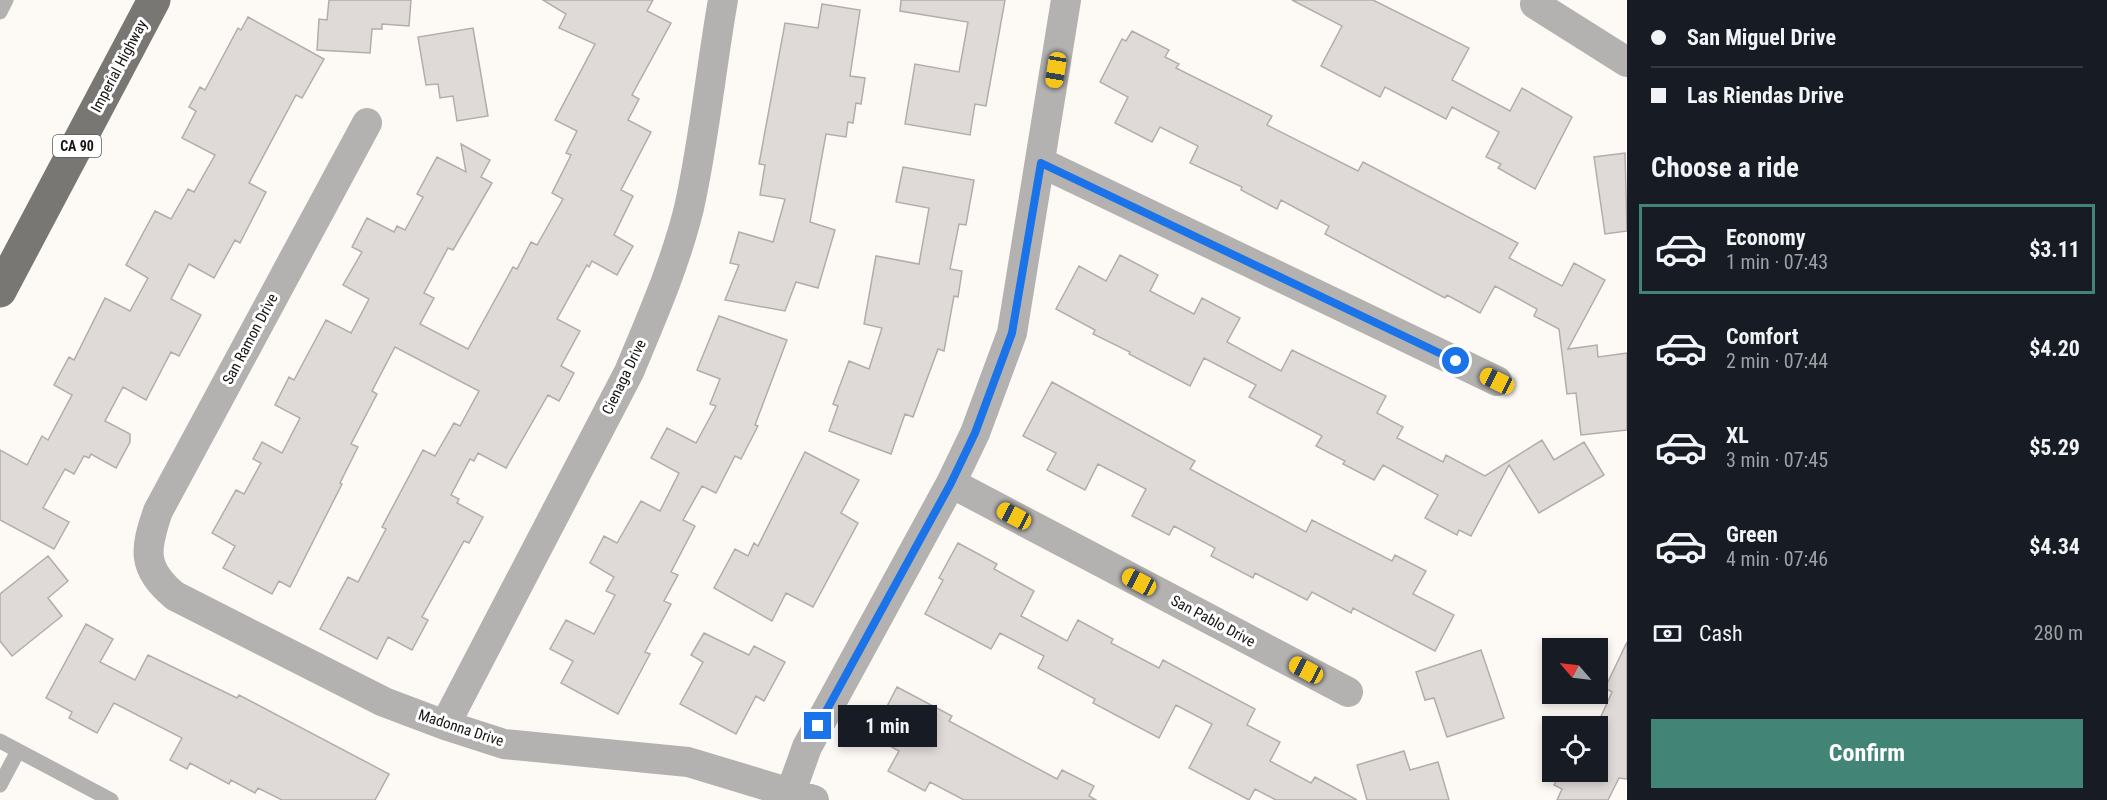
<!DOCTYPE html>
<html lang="en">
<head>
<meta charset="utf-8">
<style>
	:root { --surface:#171b24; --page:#20242c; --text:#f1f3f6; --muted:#9ea1a6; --line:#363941; --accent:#428475 }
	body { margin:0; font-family:"Roboto Condensed",sans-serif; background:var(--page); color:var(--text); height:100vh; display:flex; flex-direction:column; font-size:22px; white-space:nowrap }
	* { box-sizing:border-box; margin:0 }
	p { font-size:20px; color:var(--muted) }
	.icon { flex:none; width:33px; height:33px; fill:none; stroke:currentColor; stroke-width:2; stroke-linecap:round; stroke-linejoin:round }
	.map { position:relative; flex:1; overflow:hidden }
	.side { display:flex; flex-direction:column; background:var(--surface); width:480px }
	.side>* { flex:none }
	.banner { display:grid; align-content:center; height:132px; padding:0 24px; background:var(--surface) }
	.needle { width:39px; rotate:298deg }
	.fabs { position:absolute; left:1542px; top:638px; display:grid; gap:12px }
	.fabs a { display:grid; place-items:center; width:66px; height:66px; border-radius:0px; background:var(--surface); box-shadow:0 3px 9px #0003; font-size:30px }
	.end { position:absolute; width:27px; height:27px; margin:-14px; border:8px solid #1a73e8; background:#fff; box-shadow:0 0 0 3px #fff }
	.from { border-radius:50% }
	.bubble { position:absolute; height:42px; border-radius:0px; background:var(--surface); box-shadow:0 3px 9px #0003; font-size:20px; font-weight:700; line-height:42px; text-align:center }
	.car { position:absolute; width:18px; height:36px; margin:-18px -9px; border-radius:8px; box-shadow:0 0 4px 2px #0007; background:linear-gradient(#f5c518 24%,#345 0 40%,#f5c518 0 76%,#345 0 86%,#f5c518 0) }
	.banner b { display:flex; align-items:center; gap:21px; height:57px; font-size:22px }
	.banner b+b { border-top:2px solid var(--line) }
	.banner i { width:15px; height:15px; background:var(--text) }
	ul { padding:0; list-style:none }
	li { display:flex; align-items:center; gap:18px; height:90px; margin:0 12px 9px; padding:0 12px; border:3px solid transparent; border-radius:0px }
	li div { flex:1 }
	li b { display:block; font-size:22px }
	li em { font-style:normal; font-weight:700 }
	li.active { border-color:var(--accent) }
	li>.icon { width:54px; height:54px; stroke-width:1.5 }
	h2 { padding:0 24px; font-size:27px; line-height:72px }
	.pay { display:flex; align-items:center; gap:15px; height:66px; padding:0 24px; font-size:22px }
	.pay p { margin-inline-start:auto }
	.cta { display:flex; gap:12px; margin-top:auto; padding:12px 24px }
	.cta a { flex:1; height:69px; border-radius:0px; background:var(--accent); color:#fff; font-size:24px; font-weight:700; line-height:69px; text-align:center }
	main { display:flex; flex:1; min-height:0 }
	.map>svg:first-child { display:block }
</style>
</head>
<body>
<main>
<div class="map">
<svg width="1627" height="800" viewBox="0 0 1627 800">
	<rect width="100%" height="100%" fill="#fdfaf6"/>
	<path fill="#dfdad8" stroke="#b1adab" stroke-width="1.5" d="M329 0H411L409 26 382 24V29H372L370 53 317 50 319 19 327 20Z
		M543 0H653L647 11 671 23 632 95 639 99 628 120 651 132 621 190 633 196 614 235 633 246 617 275 592 261 589 267 587 265 557 319 580 331 561 366 574 373 559 401 548 395 506 468 478 453 474 461 470 459 451 495 459 499 457 503 483 517 469 543 464 541 422 617 428 620 412 650 388 637 377 659 320 629 348 577 358 582 386 529 382 527 423 450 435 456 454 423 460 426 479 391 395 347 372 391 377 394 351 444 358 447 340 483 342 484 290 587 279 581 272 594 223 568 235 546 212 533 236 490 244 494 261 463 253 459 262 442 282 453 300 418 275 405 289 377 294 380 326 320 351 333 369 299 343 285 362 252 352 247 367 218 394 232 397 226 405 230 423 197 417 194 437 157 466 172 461 144 490 160 481 177 492 183 453 250 448 248 424 293 434 298 420 324 468 349 513 267 517 269 531 242 537 245 563 199 552 193 571 155 566 153 577 131 555 120 595 44 559 28 566 14Z
		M901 0H1005L986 106 975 104 970 135 905 124 915 64 959 72 968 22 900 11Z
		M1292 0H1373L1469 48 1452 80 1510 111 1522 88 1572 117 1535 189 1498 168 1501 164 1486 157 1499 132 1452 107 1446 119 1385 87 1380 97 1321 66 1342 26Z
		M822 4 860 10 850 76 865 78 861 104 856 103 853 123 848 122 846 137 826 134 810 222 835 230 818 288 796 282 785 311 725 300 739 265 730 263 739 232 773 242 785 199 760 195 765 165 759 164 785 23 818 28Z
		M248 17 324 59 302 98 296 95 249 183 266 192 240 243 235 240 214 278 189 264 171 299 201 315 179 356 171 352 146 400 123 387 105 421 130 434V442L116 468 91 454 89 458 84 456 74 474 65 469 43 508 69 522 54 549 0 520V450L27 465 42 436 48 440 72 395 54 385 69 357 74 360 105 298 130 311 148 278 126 265 155 211 171 219 188 189 194 192 215 155 182 138 196 111 189 107 200 87 205 90 238 28 241 30Z
		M473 28 488 116 457 121 453 96 440 98 438 84 426 85 418 37Z
		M1132 31 1169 50 1165 57 1179 64 1176 68 1272 116 1267 125 1358 171 1363 162 1518 243 1509 258 1562 286 1574 263 1605 280 1568 349 1597 345 1598 357 1627 353V430L1581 435 1576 393 1567 394 1559 329 1534 316 1537 309 1495 286 1480 313 1447 295 1445 298 1325 234 1329 226 1281 200 1277 209 1241 190 1242 187 1190 163 1198 146 1160 127 1152 142 1115 123 1128 97 1100 82 1122 39 1126 41Z
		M1625 153 1627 231 1605 234 1594 157Z
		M903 167 974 180 966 225 959 224 950 269 962 271 958 297 954 296 944 351 938 349 913 417 905 414 891 454 829 431 838 406 833 404 849 361 869 369 882 328 864 324 876 256 919 264 929 208 896 202Z
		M1120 255 1158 275 1150 291 1194 314 1202 298 1240 318 1227 342 1281 371 1292 350 1386 396 1377 413 1403 427 1397 438 1443 462 1446 455 1485 476 1542 440 1554 460 1584 442 1604 475 1539 513 1509 465 1471 536 1459 530 1457 535 1425 518 1438 495 1383 465 1374 480 1343 464 1345 461 1316 446 1322 436 1249 397 1256 385 1204 358 1190 386 1129 354 1130 352 1093 334 1095 330 1056 309 1079 266 1106 281Z
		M719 316 787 340 755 425 758 426 741 459 735 456 716 493 702 486 683 520 695 526 671 572 678 575 664 601 671 604 645 652 650 654 618 714 561 683 573 661 550 649 566 620 594 634 615 595 606 591 614 577 590 563 604 536 617 543 641 501 660 511 679 473 651 458 667 428 696 443 716 406 710 404 720 379 697 370Z
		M1052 382 1195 461 1190 469 1306 532 1312 520 1392 561 1395 555 1426 571 1413 594 1454 615 1435 651 1353 608 1351 613 1312 592 1307 600 1255 573 1253 578 1211 556 1215 548 1174 526 1169 535 1132 516 1146 489 1098 464 1085 490 1047 470 1056 453 1023 436Z
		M805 452 859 480 841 513 858 523 813 607 786 593 772 621 714 588 735 549 748 556 754 543 758 546Z
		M958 543 997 564 994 569 1034 591 1021 616 1067 641 1078 620 1113 639 1111 643 1159 668 1163 660 1255 709 1247 725 1280 742 1270 761 1311 783 1315 777 1357 800H1276L1255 789 1249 800 1189 768 1212 724 1176 705 1159 738 1093 703 1095 699 1038 668 1044 656 1000 633 991 649 925 614 943 580 939 578Z
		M48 556 68 581 48 598 62 616 12 656 0 641V594Z
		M86 624 113 639 100 662 135 680 148 655 237 698 239 695 389 774 375 800H282L258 788 255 793 231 780 229 784 190 763 187 769 170 760 182 738 114 703 97 733 69 718 72 712 46 698Z
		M704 633 749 655 754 646 785 662 764 701 756 696 736 734 680 704 703 662 691 655Z
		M1627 642V779L1619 778 1608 800H1557L1562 789 1554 785 1562 771H1598V723L1612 692 1605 688Z
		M1481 650 1504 718 1447 737 1434 698 1425 700 1416 672Z
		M897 687 952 716 949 721 1057 779 1062 770 1094 786 1089 796 1096 800H964L930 782 925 791 888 771 899 751 888 745 891 739 875 730Z
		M1404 751 1410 770 1438 762 1449 800H1367L1357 765Z"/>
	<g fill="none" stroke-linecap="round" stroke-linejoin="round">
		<path stroke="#b4b2b1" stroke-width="15" d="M0 12 6 0
			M0 741 111 800
			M0 785 18 751"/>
		<path stroke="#b4b2b1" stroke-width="30" d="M1535 4 1627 62
			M367 123 158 511C145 549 141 568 175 596L384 702 445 725 504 744 688 762 814 800
			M1042 163 1497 381
			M951 483 1348 692
			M445 725 629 372C651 319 675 265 689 208 704 141 711 68 723 0
			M788 800 807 747 951 483 975 433 1012 333 1066 0"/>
		<path stroke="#797774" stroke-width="33" d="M0 291 154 0"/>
	</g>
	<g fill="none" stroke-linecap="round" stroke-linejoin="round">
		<path stroke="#1a73e8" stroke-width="8" d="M818 726 951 483 975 433 1012 333 1041 163 1456 361"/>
	</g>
	<g text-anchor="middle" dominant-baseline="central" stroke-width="6" stroke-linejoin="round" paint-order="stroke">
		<rect fill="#fff" stroke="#5c5b5a" stroke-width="1.5" x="53" y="135" width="48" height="22" rx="4.5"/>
		<g font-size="14" font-weight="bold" fill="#161514">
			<text x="77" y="146">CA 90</text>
		</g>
		<g font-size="15" fill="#161514" stroke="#fff">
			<text transform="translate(119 66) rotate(-62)">Imperial Highway</text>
			<text transform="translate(250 339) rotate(-62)">San Ramon Drive</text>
			<text transform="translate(624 377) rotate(-64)">Cienaga Drive</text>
			<text transform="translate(1213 621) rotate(28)">San Pablo Drive</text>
			<text transform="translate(461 728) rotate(18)">Madonna Drive</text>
		</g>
	</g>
</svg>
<div class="fabs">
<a><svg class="needle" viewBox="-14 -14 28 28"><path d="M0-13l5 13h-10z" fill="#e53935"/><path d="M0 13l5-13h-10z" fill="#9ea1a6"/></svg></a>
<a><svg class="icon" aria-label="locate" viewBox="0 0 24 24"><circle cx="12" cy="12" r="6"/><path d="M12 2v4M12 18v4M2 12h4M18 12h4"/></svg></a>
</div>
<i class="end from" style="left:1456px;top:361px"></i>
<i class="end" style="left:818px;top:726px"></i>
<div class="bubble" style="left:838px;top:705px;width:99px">1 min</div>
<i class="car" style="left:1056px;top:70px;rotate:189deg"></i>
<i class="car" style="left:1497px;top:381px;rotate:296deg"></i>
<i class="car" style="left:1014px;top:516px;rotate:298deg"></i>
<i class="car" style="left:1139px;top:582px;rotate:298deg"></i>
<i class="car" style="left:1306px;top:670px;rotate:298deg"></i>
</div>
<section class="side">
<div class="banner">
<b><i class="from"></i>San Miguel Drive</b>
<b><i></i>Las Riendas Drive</b>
</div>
<h2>Choose a ride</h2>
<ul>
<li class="active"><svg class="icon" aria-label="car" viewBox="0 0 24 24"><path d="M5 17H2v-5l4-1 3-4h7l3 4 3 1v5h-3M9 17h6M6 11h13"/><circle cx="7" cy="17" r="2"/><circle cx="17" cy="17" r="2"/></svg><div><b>Economy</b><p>1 min · 07:43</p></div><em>$3.11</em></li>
<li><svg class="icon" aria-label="car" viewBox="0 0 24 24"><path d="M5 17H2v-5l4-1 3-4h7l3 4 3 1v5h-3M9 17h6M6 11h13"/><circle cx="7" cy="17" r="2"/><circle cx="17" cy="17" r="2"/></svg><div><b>Comfort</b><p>2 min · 07:44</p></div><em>$4.20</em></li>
<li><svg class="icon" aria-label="car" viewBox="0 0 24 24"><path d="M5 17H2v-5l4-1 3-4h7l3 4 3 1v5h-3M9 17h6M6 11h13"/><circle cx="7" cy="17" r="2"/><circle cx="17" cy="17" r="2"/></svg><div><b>XL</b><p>3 min · 07:45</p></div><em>$5.29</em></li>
<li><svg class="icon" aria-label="car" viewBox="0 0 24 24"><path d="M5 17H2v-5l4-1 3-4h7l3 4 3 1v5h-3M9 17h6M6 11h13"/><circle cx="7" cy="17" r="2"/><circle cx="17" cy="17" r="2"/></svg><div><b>Green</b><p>4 min · 07:46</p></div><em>$4.34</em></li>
</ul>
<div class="pay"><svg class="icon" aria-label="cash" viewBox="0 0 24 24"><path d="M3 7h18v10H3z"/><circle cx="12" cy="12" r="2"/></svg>Cash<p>280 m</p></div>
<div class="cta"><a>Confirm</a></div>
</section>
</main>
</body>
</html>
